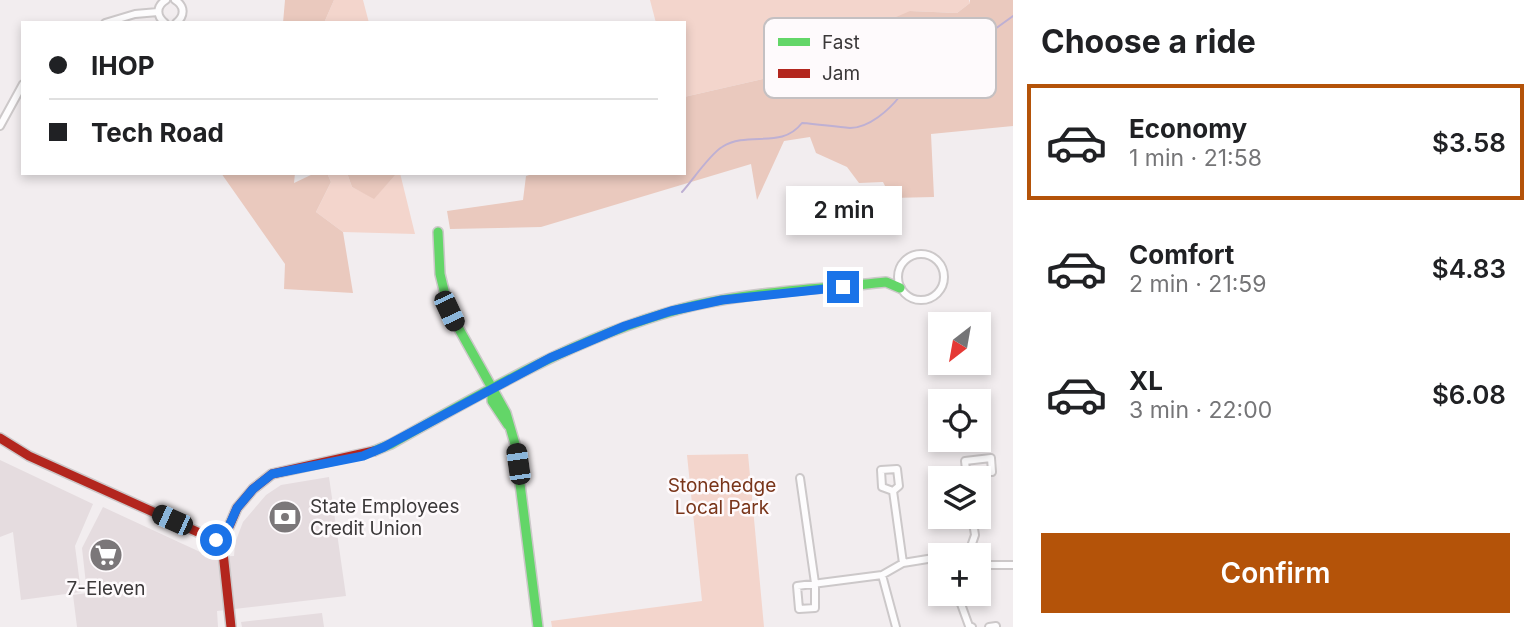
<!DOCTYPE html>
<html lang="en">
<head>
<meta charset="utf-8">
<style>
	:root { --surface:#fff; --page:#f6f6f6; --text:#202124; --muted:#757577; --line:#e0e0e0; --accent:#b45309 }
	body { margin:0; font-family:Inter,sans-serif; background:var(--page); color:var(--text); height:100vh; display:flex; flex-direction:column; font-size:26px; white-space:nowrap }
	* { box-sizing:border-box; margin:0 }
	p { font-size:23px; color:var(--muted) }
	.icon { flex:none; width:38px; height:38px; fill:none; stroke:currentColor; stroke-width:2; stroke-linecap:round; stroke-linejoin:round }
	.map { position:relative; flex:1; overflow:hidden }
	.details { display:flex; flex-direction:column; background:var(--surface); width:525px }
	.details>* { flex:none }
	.top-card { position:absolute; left:21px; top:21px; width:665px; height:154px; border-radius:0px; box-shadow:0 4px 10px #0003; display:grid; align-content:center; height:154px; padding:0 28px; background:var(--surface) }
	.needle { width:46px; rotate:211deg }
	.fabs { position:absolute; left:928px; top:312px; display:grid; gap:14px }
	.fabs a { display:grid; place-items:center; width:63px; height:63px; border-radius:0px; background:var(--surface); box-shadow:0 4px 10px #0003; font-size:35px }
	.end { position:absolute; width:32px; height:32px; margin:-16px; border:9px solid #1a73e8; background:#fff; box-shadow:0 0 0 4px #fff }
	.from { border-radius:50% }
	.bubble { position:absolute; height:49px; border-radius:0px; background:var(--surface); box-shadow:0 4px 10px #0003; font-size:23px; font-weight:600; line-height:49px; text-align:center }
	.car { position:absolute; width:21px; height:42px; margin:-21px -10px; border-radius:9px; box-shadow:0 0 5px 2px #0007; background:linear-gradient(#222 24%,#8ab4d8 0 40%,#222 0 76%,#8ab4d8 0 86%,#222 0) }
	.top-card b { display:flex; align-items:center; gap:24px; height:66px; font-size:26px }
	.top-card b+b { border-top:2px solid var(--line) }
	.top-card i { width:18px; height:18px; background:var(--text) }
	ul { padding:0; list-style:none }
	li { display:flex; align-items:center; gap:21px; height:116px; margin:0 14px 10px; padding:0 14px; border:4px solid transparent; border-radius:0px }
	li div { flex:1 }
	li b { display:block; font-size:26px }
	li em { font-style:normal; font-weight:600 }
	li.selected { border-color:var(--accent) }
	li>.icon { width:63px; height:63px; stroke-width:1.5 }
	h2 { padding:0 28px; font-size:32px; line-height:84px }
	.cta { display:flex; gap:14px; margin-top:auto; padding:14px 28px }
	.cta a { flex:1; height:80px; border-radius:0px; background:var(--accent); color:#fff; font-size:28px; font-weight:600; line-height:80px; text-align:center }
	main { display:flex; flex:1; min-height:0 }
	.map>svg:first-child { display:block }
</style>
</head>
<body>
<main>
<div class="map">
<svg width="1013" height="627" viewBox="0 0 1013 627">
	<rect width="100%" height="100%" fill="#f2edef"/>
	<path fill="#e5dcdf" d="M0 460 93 504 75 546 81 592 21 600 13 532 0 537Z
		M329 477 346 596 217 611 218 627H77L73 595 87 593 82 548 103 507 211 557 234 556 235 543 243 522 266 495 281 485Z
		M322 613 324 627H242L241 622Z"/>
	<path fill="#f3d5cc" d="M334 0H363L369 23H324Z
		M650 0H969L970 3 957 13 910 11 899 60 875 66 848 54 793 72 684 97V23H656Z
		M327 173H347L352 187 374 198 397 173H400L415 234 343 232 316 212 331 182Z
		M748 454 764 627H552L551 621 702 601 687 455Z"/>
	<path fill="#eac9be" d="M285 0H334L324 23H283Z
		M970 0H1013V126L931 134 934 197 891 198 883 182 859 183 847 167 816 153 810 137 784 141 757 200 751 164 541 227 450 229 447 211 523 200 526 176 536 173H684V97L793 72 848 54 875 66 898 60 872 35 880 24 910 11 957 13 970 3Z
		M221 173H295L294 183 315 173H327L331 182 316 212 343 232 353 293 284 289 285 264Z
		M347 173H397L374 199 352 187Z"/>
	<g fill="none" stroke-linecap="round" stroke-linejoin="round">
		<path stroke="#beb0d3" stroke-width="2" d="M682 192C692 181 710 154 722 147 749 130 781 150 802 123 818 124 835 127 850 128 869 128 889 110 900 96 907 88 909 77 916 68L927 70 931 58 939 60 962 44 976 49 991 37 995 29 1013 16"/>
		<defs>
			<path id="street" d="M175 0C185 6 185 16 176 23
				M105 23 135 14 158 12
				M165 23C156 16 156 6 166 0
				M0 126 23 84
				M898 277a23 23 0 1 1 46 0a23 23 0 1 1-46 0Z
				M967 473 992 472 991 458 965 461 967 478
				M800 478 815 583V608L799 609 797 586 882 575 903 563 940 557
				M893 491 899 486 897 469 881 470 882 487 893 491 903 563
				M968 555 975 535 972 516
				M978 565H1012
				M882 575 896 627
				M957 593 969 626 972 627
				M989 627 996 626"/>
			<path id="fast" d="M438 232 440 274 449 311 506 413 515 444 538 627
				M492 390V401L508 425
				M374 451 391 444C488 390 586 331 696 305 758 291 823 289 886 282L900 288"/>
			<path id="jam" d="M0 438 29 456 222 543
				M231 627 222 543 237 508 253 489 272 474 374 451"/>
		</defs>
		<use href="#street" stroke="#ccc8c9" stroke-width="10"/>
		<use href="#fast" stroke="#ccc8c9" stroke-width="12"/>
		<use href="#jam" stroke="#ccc8c9" stroke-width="12"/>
		<use href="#street" stroke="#fdfcfd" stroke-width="6"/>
		<use href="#fast" stroke="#63d668" stroke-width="9"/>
		<use href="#jam" stroke="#b3261e" stroke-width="9"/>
	</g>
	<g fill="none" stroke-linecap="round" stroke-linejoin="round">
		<path stroke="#1a73e8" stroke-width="9" d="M216 540 222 542 237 508 253 489 272 474 363 456 384 447 550 358 625 326 671 311 722 300 843 287"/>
	</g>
	<defs>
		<symbol id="bank-disc" viewBox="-11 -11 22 22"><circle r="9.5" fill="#7b7779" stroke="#fefafc"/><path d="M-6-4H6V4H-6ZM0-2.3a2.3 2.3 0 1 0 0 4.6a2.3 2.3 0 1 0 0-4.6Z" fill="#fff"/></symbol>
		<symbol id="supermarket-disc" viewBox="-11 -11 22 22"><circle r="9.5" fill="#7b7779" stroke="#fefafc"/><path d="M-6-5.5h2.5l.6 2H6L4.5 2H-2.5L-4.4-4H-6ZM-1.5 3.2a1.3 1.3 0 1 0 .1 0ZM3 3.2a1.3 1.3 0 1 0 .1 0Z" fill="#fff"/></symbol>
	</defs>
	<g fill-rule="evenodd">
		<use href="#bank-disc" x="266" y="498" width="38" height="38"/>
		<use href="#supermarket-disc" x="87" y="536" width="38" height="38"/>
	</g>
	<g text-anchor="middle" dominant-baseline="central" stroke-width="5" stroke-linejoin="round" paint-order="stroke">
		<g font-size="19" fill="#79351a" stroke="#fefafc">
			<text x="722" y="485">Stonehedge<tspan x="722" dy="22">Local Park</tspan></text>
		</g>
		<g font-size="19" fill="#3b3839" stroke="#fefafc" text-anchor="start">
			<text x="310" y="506">State Employees<tspan x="310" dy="22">Credit Union</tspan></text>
			<text x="106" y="588" text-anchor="middle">7-Eleven</text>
		</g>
	</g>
	<rect x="764" y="18" width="232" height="80" rx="10" fill="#fefafc" stroke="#c4c0c2" stroke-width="2"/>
	<rect x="778" y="38" width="32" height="8" fill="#63d668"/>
	<rect x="778" y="69" width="32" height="9" fill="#b3261e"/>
	<g font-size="19" fill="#3b3839">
		<text x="822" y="49">Fast</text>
		<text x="822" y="80">Jam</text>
	</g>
</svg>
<div class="fabs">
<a><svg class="needle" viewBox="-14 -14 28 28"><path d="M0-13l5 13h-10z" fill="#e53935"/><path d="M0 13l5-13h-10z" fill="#757577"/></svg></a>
<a><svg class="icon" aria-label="locate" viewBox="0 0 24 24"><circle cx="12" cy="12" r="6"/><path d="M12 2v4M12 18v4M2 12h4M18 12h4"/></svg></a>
<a><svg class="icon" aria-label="layers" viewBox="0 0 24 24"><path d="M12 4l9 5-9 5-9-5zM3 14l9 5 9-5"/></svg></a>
<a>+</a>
</div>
<i class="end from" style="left:216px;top:540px"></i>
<i class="end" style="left:843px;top:287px"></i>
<div class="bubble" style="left:786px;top:186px;width:116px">2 min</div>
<i class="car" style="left:449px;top:311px;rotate:155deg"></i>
<i class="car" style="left:518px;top:464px;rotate:352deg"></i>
<i class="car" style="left:172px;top:520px;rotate:294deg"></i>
<div class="top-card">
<b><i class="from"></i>IHOP</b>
<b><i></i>Tech Road</b>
</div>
</div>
<section class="details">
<h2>Choose a ride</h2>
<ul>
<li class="selected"><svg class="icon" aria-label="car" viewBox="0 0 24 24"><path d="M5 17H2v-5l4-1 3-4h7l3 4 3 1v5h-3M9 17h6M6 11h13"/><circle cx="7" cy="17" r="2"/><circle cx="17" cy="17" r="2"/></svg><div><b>Economy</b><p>1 min · 21:58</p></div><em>$3.58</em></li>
<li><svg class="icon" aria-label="car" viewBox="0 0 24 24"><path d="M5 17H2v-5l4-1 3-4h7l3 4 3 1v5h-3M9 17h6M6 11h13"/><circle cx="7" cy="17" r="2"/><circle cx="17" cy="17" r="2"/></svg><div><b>Comfort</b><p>2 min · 21:59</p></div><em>$4.83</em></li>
<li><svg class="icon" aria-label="car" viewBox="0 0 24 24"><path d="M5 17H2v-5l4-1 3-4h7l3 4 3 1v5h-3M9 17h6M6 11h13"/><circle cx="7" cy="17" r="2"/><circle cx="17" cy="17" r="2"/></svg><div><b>XL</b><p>3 min · 22:00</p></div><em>$6.08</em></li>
</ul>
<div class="cta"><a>Confirm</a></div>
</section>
</main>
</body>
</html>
